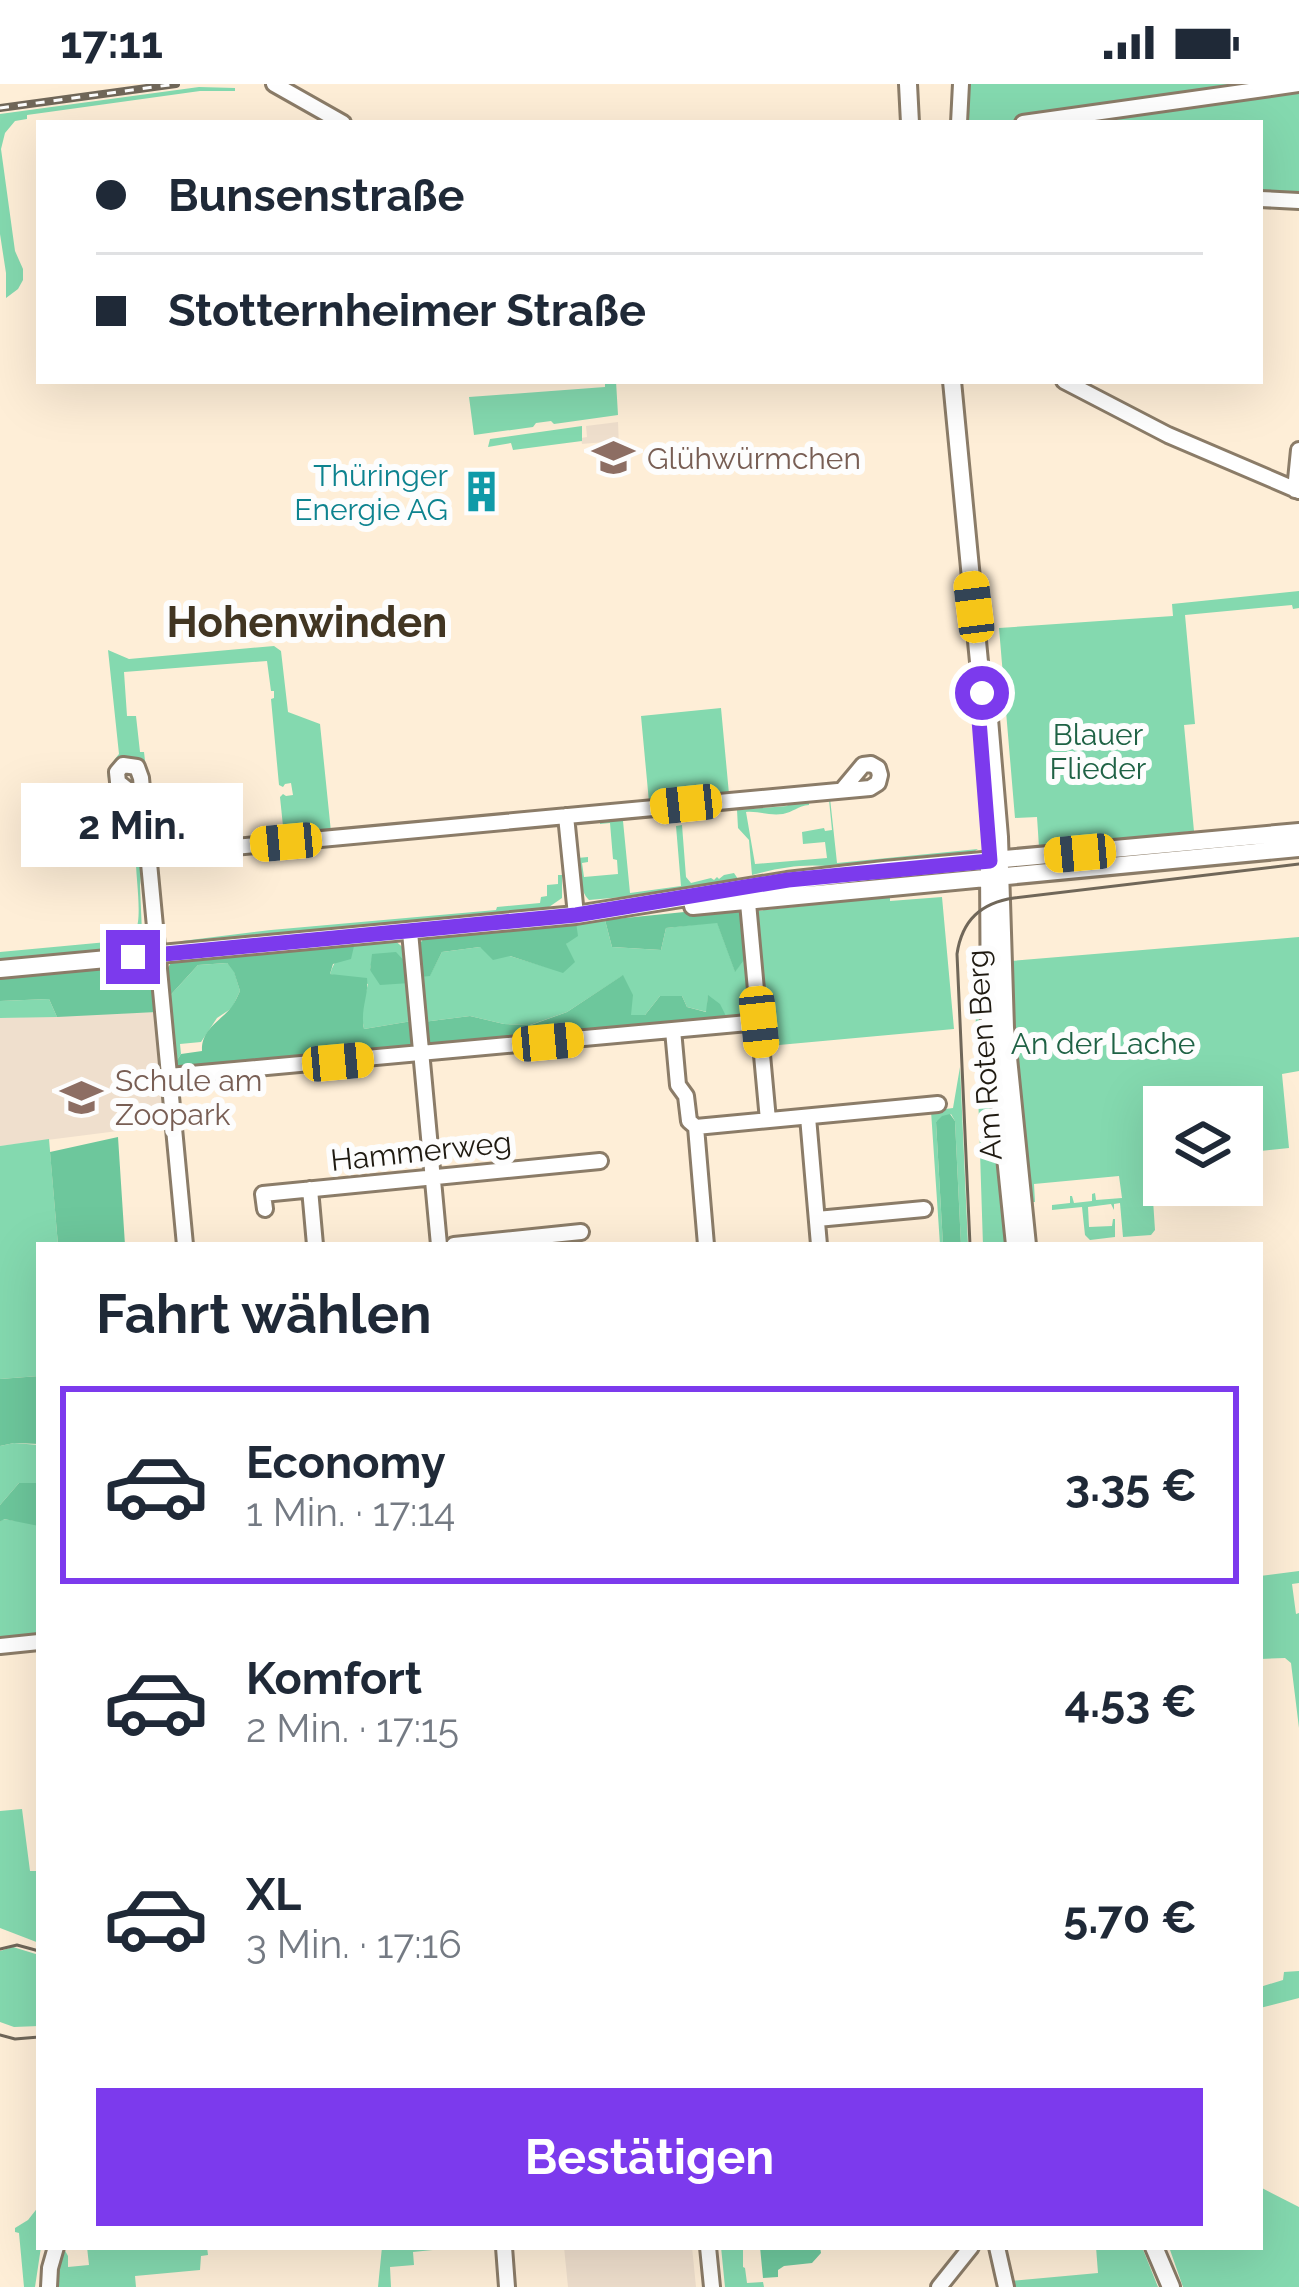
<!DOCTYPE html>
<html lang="de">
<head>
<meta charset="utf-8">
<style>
	:root { --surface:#fff; --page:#f2f2f3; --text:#1f2937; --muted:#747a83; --line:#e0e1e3; --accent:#7c3aed }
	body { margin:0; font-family:Raleway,sans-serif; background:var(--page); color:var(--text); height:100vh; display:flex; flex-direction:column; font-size:45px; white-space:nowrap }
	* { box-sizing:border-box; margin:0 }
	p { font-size:39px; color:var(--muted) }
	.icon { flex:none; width:66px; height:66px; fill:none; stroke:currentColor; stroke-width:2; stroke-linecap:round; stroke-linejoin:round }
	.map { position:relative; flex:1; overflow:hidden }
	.side { position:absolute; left:36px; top:1158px; width:1227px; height:1008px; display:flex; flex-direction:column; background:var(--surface); border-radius:0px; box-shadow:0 12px 48px #0002 }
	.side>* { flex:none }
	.hud { position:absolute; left:36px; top:36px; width:1227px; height:264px; border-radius:0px; box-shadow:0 12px 48px #0002; display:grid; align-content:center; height:264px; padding:0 60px; background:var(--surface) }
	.fabs { position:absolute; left:1143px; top:1002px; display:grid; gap:24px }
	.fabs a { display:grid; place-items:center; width:120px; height:120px; border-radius:0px; background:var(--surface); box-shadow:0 12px 48px #0002; font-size:60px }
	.end { position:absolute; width:54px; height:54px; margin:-27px; border:15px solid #7c3aed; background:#fff; box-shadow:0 0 0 6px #fff }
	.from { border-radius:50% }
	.bubble { position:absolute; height:84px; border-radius:0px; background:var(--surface); box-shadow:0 12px 48px #0002; font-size:39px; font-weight:700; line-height:84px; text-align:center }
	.car { position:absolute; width:36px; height:72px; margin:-36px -18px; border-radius:15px; box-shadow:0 0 9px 3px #0007; background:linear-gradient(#f5c518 24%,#345 0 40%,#f5c518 0 76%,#345 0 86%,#f5c518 0) }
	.hud b { display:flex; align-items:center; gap:42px; height:114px; font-size:45px }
	.hud b+b { border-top:3px solid var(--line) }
	.hud i { width:30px; height:30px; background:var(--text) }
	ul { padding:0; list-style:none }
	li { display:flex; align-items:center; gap:36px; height:198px; margin:0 24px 18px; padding:0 36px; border:6px solid transparent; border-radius:0px }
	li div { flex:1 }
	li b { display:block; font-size:45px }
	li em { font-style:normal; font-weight:700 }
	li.selected { border-color:var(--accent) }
	li>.icon { width:108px; height:108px; stroke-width:1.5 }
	h2 { padding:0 60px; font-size:54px; line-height:144px }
	.cta { display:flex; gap:24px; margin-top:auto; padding:24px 60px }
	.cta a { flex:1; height:138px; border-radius:0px; background:var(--accent); color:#fff; font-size:48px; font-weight:700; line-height:138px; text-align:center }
	.status { display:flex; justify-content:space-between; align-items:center; height:84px; padding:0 60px; background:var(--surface); direction:ltr }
	.status svg { height:33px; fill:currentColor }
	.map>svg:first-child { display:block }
</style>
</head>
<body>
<div class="status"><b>17:11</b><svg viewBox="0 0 49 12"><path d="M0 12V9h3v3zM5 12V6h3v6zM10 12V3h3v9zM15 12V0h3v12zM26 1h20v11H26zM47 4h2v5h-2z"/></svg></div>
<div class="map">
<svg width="1299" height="2203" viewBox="0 0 1299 2203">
	<rect width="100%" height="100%" fill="#feeed7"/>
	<path fill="#efdfcd" d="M618 338 620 388 610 389 605 358 582 360 581 354 587 353 586 342Z
		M155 928 165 1041 0 1062V934Z
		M564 2163H692L696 2203H568Z"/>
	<path fill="#84d9af" d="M966 0H1299V112L1260 110V39H963Z
		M199 3 235 4V7H200L27 31V35L15 37 5 49 1 65 15 167 23 185V196L18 205 6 214V189L0 150V30Z
		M605 297H616L618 331 554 340 551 337 536 339 533 343 474 351 469 313 605 303Z
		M582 342V357L513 366 511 359 488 363 490 355Z
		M1299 507V524L1293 525 1292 521 1185 531 1195 640 1184 641 1194 747 1039 763 1037 733 1015 734 999 544 1173 532 1172 520Z
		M274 562 281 567 288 628 320 640 331 748 284 752 280 713 283 710 286 712 293 711 291 699 285 700 283 703 279 701 271 615 274 614V607H271L267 577 124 588 127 632H136L140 668H144L146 685 138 675 121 674C94 696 122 704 133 721 140 732 139 747 139 760L135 762C133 749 135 731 129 721 116 697 94 700 119 670L108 566 129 575Z
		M721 624 729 710 649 718 641 632Z
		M830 714 837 779 978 765 972 769 833 783C806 779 778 784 752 791L749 756 738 744 737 726 787 722 790 718 809 716V721C798 722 793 728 783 730 769 732 760 727 746 728L755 780 827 774 825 758 803 760 802 748 824 744 825 747 832 746 829 716 819 715Z
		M616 734 623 737 630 809 681 802 676 742 682 741 686 793 691 799 711 794 714 796 717 793 719 795 724 791 734 789 738 795 645 811 589 816C579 806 579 788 577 774L588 773V778L582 779 584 793 618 790 617 776 613 775 610 739 600 740V736Z
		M142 778 140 802 142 849 139 854 127 861V866L36 877 35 872 0 875V868L118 857C125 854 132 852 136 845 142 834 136 793 136 779Z
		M558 791H562V814L549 823V826L182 861V857L271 846 496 826 497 823 540 819 541 813 547 812V801L558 800Z
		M890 813V817L942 813 954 945 768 962 756 827Z
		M605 836 612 863 661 866 666 844 717 838 735 887 748 871 754 929 750 934 728 936 708 912 707 928 687 923 682 912H660L645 931H631L622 892 567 928 530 941 504 940 470 932 423 938 419 893 430 891 442 868 480 863 563 888 566 860 576 838Z
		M1299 853V987L1282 990 1289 1064 1242 1069V1023H1164V1101L1196 1102 1174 1114 1153 1116 1155 1146 1151 1151 1123 1153 1120 1119 1114 1120V1126L1111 1120 1088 1123 1089 1143 1112 1142 1113 1135H1115V1153L1090 1156 1085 1151 1082 1123 1052 1126V1121L1070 1119V1112H1072L1074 1119 1092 1117V1110L1095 1109 1096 1116 1122 1114 1119 1092 1034 1100 1035 1118H1029L1013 946 1011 877Z
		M392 854 407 867 408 881 401 877 373 870 370 886 410 899 412 937 364 945 361 927 368 900 330 890C340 859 363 857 392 854Z
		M227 879 234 887 240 907 232 924 217 934 201 958 180 960 181 970 172 984 166 916 198 881Z
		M975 914H981L1010 1161H983Z
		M49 915 57 933 0 934V917Z
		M960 983 968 1161H961L955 1037 951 1030 936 1038 943 1161H940L931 1027 953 1024Z
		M49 1055 58 1161H39V1292L0 1295V1062Z
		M14 1359 39 1361V1399H19L0 1421V1362Z
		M3 1435 39 1440V1550L0 1554V1438Z
		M1299 1487V1499L1292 1500 1296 1530 1299 1529V1644L1291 1579 1285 1574 1260 1575V1492Z
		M22 1725 30 1787H39V1859L0 1844V1727Z
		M13 1863 39 1871V1942L14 1943 0 1938V1867Z
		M1299 1887V1914L1260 1924V1903L1283 1896 1284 1888Z
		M1260 2103 1299 2123V2203H1183L1169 2163H1260Z
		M39 2122 41 2163 35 2203H24L19 2149 15 2148V2144L28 2136Z
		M63 2163 68 2172V2183L89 2181 87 2163H207L208 2171 201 2172 200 2186 135 2192 136 2203H56L57 2182Z
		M382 2163H462L413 2168 414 2181 390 2183 391 2203H378Z
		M721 2163H743V2183L745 2184 747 2199 763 2198 764 2203H725Z
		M1096 2163H1142L1158 2203H1013L1011 2197 1098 2189Z"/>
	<path fill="#6dc79c" d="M744 822 748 871 735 888 717 839 666 844 661 866 612 863 605 836Z
		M576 838 578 852 566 860 575 878 563 889 510 872 493 876 480 863 442 868 430 892 419 893C417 877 412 863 427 852Z
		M355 858 351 875 333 880 330 890 367 894C369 912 360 924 364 945L412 937 413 963 172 984 181 970 202 967C201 947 217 939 230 925 234 921 238 911 240 907L234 888 227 879 198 881 166 916 164 890 172 877Z
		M396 868 408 881 410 899 380 901 370 886 372 870Z
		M153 878 157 928 57 933 49 915 0 917V894Z
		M623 891 633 911 631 931H645L660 912H682L687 923 706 928 708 911 720 920 728 936 427 962 423 938 470 932 504 940 531 941 567 928Z
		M950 1030 955 1037 961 1161H943L936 1038 942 1032Z
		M118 1053 125 1161H58L50 1068Z
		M39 1292V1360L14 1359 0 1362V1295Z
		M19 1399H39V1442L4 1435 0 1438V1421Z
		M760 2163H820L821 2169 812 2179 784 2182 778 2186V2193L763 2194Z"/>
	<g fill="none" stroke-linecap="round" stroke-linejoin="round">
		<defs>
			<path id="minor" d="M274 0 343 39
				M959 39 961 0
				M1023 39 1299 0
				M1260 115 1299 117
				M1064 297 1168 351 1299 407
				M1295 406 1299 366
				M143 718 118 698 117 688 123 681 137 683 141 694 185 1161
				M566 732 576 831
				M148 771 870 704 878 699 880 691 878 684 871 680 863 681 843 705
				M747 808 768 1036
				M410 848 439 1161
				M673 946 678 1001 686 1012 689 1037 696 1043 706 1161
				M169 992 759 938
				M808 1033 819 1161
				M696 1043 938 1020
				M310 1105 315 1161
				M265 1125 263 1110 600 1077
				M817 1135 924 1125
				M454 1161 581 1148
				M0 1562 39 1558
				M504 2163 507 2203
				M708 2163 712 2203
				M997 2163 1006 2203
				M49 2203 50 2184 56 2163
				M939 2203 971 2163"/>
			<path id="major" d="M908 0 910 39
				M952 297 982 609 989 635 999 753 1005 944 1027 1161
				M989 783 990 951 1002 1034 1015 1161
				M693 822 1299 764
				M0 885 576 831 787 797 884 786 1299 748
				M1154 2163 1171 2203"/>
		</defs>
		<use href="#minor" stroke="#8b7c68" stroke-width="20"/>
		<use href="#major" stroke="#8b7c68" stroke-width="22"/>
		<use href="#minor" stroke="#fff" stroke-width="14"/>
		<use href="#major" stroke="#fff" stroke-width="16"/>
		<path stroke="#706759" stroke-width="3" d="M970 1161 957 870C962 836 981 819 1014 814L1299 780
			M0 1865 17 1861 39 1867
			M0 1951 15 1955 39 1953"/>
		<defs>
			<path id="rail" d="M0 24 176 0"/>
		</defs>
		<use href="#rail" stroke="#706759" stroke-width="8"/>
		<use href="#rail" stroke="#fdfdfd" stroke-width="3" stroke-dasharray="9" stroke-linecap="butt"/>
	</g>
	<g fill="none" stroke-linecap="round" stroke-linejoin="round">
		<path stroke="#7c3aed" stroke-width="15" d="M133 873 576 831 788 796 990 777 978 623 982 609"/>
	</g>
	<defs>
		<symbol id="school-bare" viewBox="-9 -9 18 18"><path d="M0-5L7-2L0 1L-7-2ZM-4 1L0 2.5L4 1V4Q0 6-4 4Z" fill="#8d6e63" stroke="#fdfdfd" stroke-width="2.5" paint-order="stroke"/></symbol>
		<symbol id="building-bare" viewBox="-9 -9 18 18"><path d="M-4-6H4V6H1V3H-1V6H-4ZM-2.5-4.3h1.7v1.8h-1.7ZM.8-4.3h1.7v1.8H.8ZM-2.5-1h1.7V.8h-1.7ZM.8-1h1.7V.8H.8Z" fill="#0f9aa8" stroke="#fdfdfd" stroke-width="2.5" paint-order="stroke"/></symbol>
	</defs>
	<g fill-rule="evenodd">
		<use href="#school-bare" x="584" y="344" width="59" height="59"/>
		<use href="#building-bare" x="452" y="378" width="59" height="59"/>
		<use href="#school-bare" x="52" y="984" width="59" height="59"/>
	</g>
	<g text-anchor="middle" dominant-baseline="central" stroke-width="12" stroke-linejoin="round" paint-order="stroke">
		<g font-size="30" fill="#785e54" stroke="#fdfdfd" text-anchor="start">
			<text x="647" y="374">Glühwürmchen</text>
			<text x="115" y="996">Schule am<tspan x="115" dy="34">Zoopark</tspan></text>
		</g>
		<g font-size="30" fill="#0d838f" stroke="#fdfdfd" text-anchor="end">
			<text x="448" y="391">Thüringer<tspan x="448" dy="34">Energie AG</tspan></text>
		</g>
		<g font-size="30" fill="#1f6245" stroke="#fdfdfd">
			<text x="1098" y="650">Blauer<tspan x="1098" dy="34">Flieder</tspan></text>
			<text x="1103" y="959">An der Lache</text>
		</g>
		<g font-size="30" fill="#1f1a11" stroke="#fdfdfd">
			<text transform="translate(984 971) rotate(-94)">Am Roten Berg</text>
			<text transform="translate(421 1067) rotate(-6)">Hammerweg</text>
		</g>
		<g font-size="42" font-weight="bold" fill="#413522" stroke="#fdfdfd">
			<text x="307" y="538">Hohenwinden</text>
		</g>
	</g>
</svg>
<div class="fabs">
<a><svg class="icon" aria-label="layers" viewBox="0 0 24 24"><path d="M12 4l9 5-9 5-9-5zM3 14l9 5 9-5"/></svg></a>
</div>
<i class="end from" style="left:982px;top:609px"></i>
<i class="end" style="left:133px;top:873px"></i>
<div class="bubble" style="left:21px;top:699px;width:222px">2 Min.</div>
<i class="car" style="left:974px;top:523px;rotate:353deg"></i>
<i class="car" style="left:686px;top:720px;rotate:264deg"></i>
<i class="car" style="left:286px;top:758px;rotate:265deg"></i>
<i class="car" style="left:1080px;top:769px;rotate:265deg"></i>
<i class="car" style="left:759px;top:938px;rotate:174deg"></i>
<i class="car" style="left:548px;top:958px;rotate:85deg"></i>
<i class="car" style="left:338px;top:978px;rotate:85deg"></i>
<div class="hud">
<b><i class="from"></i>Bunsenstraße</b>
<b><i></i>Stotternheimer Straße</b>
</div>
<section class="side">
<h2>Fahrt wählen</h2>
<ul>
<li class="selected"><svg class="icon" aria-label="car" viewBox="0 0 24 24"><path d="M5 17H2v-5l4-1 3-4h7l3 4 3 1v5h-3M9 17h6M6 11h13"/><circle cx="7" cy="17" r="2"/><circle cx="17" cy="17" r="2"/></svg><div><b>Economy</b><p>1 Min. · 17:14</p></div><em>3.35 €</em></li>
<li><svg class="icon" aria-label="car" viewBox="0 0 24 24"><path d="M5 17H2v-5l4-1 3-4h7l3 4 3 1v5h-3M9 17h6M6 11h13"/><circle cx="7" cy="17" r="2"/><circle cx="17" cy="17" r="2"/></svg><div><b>Komfort</b><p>2 Min. · 17:15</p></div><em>4.53 €</em></li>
<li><svg class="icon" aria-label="car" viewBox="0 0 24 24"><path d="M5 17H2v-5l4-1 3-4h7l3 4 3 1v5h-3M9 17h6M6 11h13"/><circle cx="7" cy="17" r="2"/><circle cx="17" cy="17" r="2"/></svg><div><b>XL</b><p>3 Min. · 17:16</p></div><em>5.70 €</em></li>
</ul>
<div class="cta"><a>Bestätigen</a></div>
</section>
</div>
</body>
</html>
